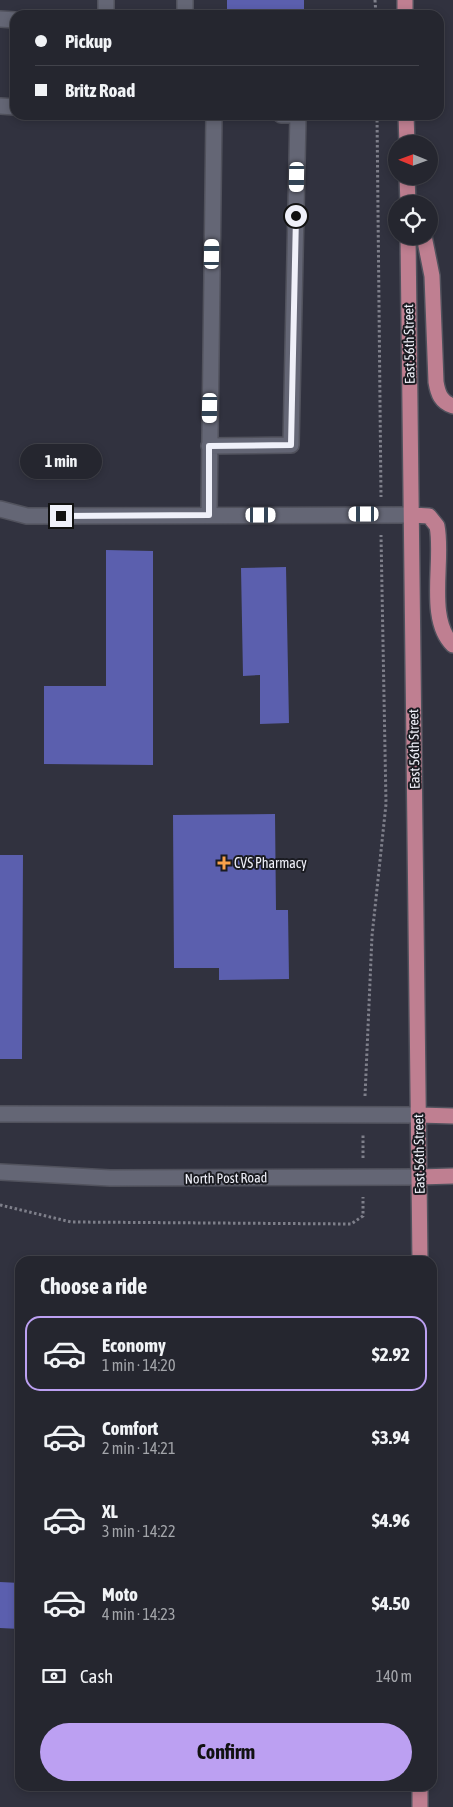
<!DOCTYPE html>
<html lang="en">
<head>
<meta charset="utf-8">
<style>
	:root { --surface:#25262f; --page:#31323b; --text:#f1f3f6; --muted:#a3a5aa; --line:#42434b; --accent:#bca0f2 }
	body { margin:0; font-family:"Asap Condensed",sans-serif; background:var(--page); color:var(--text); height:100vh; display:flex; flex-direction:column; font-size:19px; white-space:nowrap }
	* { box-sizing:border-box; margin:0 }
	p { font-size:16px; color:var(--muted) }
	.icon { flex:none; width:28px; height:28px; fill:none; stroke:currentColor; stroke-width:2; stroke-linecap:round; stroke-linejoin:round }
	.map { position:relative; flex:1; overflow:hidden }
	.sheet { position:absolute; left:15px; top:1256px; width:422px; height:535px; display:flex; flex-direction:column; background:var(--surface); border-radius:15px; box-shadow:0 2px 8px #0003,0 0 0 1px var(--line) }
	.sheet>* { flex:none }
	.banner { position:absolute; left:10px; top:10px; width:434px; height:110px; border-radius:15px; box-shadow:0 2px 8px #0003,0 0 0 1px var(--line); display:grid; align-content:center; height:110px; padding:0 25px; background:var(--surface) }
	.needle { width:32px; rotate:271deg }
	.buttons { position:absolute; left:388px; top:135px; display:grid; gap:10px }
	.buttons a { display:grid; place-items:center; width:50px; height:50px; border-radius:50%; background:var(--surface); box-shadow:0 2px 8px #0003,0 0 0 1px var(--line); font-size:25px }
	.end { position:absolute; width:22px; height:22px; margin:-11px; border:6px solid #eff0f9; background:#111; box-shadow:0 0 0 2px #111 }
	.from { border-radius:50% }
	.bubble { position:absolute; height:35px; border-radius:18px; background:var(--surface); box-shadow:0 2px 8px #0003,0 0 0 1px var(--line); font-size:16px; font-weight:700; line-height:35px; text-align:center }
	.car { position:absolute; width:15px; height:30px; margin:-15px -8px; border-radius:6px; box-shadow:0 0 4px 1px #0007; background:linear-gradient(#fff 24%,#345 0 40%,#fff 0 76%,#345 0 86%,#fff 0) }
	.banner b { display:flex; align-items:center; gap:18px; height:48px; font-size:19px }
	.banner b+b { border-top:1px solid var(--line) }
	.banner i { width:12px; height:12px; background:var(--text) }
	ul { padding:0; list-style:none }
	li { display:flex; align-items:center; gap:15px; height:75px; margin:0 10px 8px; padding:0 15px; border:2px solid transparent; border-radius:15px }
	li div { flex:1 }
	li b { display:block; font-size:19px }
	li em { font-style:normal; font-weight:700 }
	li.selected { border-color:var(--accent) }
	li>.icon { width:45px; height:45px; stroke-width:1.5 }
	h2 { padding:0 25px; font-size:22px; line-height:60px }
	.pay { display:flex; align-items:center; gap:12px; height:55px; padding:0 25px; font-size:19px }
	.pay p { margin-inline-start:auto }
	.primary-button { display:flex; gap:10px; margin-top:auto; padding:10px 25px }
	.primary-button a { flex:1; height:58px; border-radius:30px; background:var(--accent); color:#111; font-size:20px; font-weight:700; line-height:58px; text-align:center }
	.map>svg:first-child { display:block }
</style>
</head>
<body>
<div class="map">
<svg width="453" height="1807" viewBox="0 0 453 1807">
	<rect width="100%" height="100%" fill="#31323f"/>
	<path fill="#5b5fae" d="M227 0H304V15H227Z
		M106 550 153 551V765L44 764V686H106Z
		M286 567 289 723 260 724V675L243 676 241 568Z
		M275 814 276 910H288L289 979 219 980V968H174L173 815Z
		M0 855H23L22 1059H0Z
		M0 1582 20 1583V1629L0 1628Z"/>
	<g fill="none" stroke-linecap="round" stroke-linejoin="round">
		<defs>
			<path id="minor" d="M106 0V15
				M185 15V0
				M0 19 15 20
				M0 106 15 107
				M209 446 291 445 298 115H281
				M0 509 27 516 412 515
				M209 515 214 115
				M0 1114 419 1115
				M0 1172 110 1178 419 1177"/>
			<path id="major" d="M405 0V15
				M406 115 407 144
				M407 176 408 204
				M408 236 420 1261
				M424 236 432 276 436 382C438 394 441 402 453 406
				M412 515 429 516 437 526C444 560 426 619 453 645
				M419 1115 453 1116
				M419 1177 453 1176
				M420 1786V1807"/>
		</defs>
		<use href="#minor" stroke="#51525d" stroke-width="18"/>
		<use href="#major" stroke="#51525d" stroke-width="18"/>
		<path stroke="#7e7f8a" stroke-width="3" stroke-dasharray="2.5 2.5" stroke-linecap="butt" d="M375 0 376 15
			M377 115 381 497
			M365 1096 372 936 386 804 381 535
			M363 1158V1134
			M0 1205 71 1222 351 1224 363 1216V1197"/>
		<use href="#minor" stroke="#646675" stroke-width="15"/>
		<use href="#major" stroke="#bf7f91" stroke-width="15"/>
	</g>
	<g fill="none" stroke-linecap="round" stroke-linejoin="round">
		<path stroke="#eff0f9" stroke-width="6" d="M61 516 209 515V446L291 445 296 216"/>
	</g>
	<path fill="#f8a14a" stroke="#1a1b21" stroke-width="2" d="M221.5 855.5h5v5h5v5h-5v5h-5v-5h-5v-5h5z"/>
	<g text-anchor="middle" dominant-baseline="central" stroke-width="4" stroke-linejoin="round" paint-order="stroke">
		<g font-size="14" fill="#eff0f9" stroke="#1a1b21">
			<text transform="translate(409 344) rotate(-91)">East 56th Street</text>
			<text transform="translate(414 749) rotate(-91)">East 56th Street</text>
			<text transform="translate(419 1154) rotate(-91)">East 56th Street</text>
			<text transform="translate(226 1178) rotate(-1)">North Post Road</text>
		</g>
		<g font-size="14" fill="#eff0f9" stroke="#1a1b21" text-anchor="start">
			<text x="234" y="863">CVS Pharmacy</text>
		</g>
	</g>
</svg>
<div class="buttons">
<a><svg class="needle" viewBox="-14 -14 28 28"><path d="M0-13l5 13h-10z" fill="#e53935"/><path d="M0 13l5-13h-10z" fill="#a3a5aa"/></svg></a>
<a><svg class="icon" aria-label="locate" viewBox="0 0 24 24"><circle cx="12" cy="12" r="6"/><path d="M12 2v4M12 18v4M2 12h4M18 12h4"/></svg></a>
</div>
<i class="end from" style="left:296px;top:216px"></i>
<i class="end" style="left:61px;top:516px"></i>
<div class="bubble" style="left:20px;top:444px;width:82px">1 min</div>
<i class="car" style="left:297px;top:177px;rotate:181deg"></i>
<i class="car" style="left:212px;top:254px;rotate:1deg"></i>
<i class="car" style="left:210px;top:408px;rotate:181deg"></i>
<i class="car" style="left:364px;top:514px;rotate:270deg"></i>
<i class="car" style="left:261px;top:515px;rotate:90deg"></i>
<div class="banner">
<b><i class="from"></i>Pickup</b>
<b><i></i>Britz Road</b>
</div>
<section class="sheet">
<h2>Choose a ride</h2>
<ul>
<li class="selected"><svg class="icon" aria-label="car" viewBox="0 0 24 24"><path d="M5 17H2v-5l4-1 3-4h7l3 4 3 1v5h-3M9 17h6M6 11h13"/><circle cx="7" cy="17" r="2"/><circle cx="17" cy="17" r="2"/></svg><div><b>Economy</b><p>1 min · 14:20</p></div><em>$2.92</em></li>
<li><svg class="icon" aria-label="car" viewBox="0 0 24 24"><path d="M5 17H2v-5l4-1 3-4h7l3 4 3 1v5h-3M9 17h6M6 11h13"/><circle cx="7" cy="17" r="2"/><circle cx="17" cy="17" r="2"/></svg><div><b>Comfort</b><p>2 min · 14:21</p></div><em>$3.94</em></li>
<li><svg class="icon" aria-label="car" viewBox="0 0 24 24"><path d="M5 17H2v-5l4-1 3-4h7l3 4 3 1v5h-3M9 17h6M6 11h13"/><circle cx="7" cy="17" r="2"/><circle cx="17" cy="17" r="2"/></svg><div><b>XL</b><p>3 min · 14:22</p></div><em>$4.96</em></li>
<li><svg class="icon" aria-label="car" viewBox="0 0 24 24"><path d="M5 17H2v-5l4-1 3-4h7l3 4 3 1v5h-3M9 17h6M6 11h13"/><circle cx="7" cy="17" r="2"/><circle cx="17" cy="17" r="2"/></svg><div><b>Moto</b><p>4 min · 14:23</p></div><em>$4.50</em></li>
</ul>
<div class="pay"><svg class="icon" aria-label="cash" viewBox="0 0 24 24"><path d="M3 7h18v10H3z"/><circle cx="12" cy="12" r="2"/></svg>Cash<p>140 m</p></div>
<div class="primary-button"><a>Confirm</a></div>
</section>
</div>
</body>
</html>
